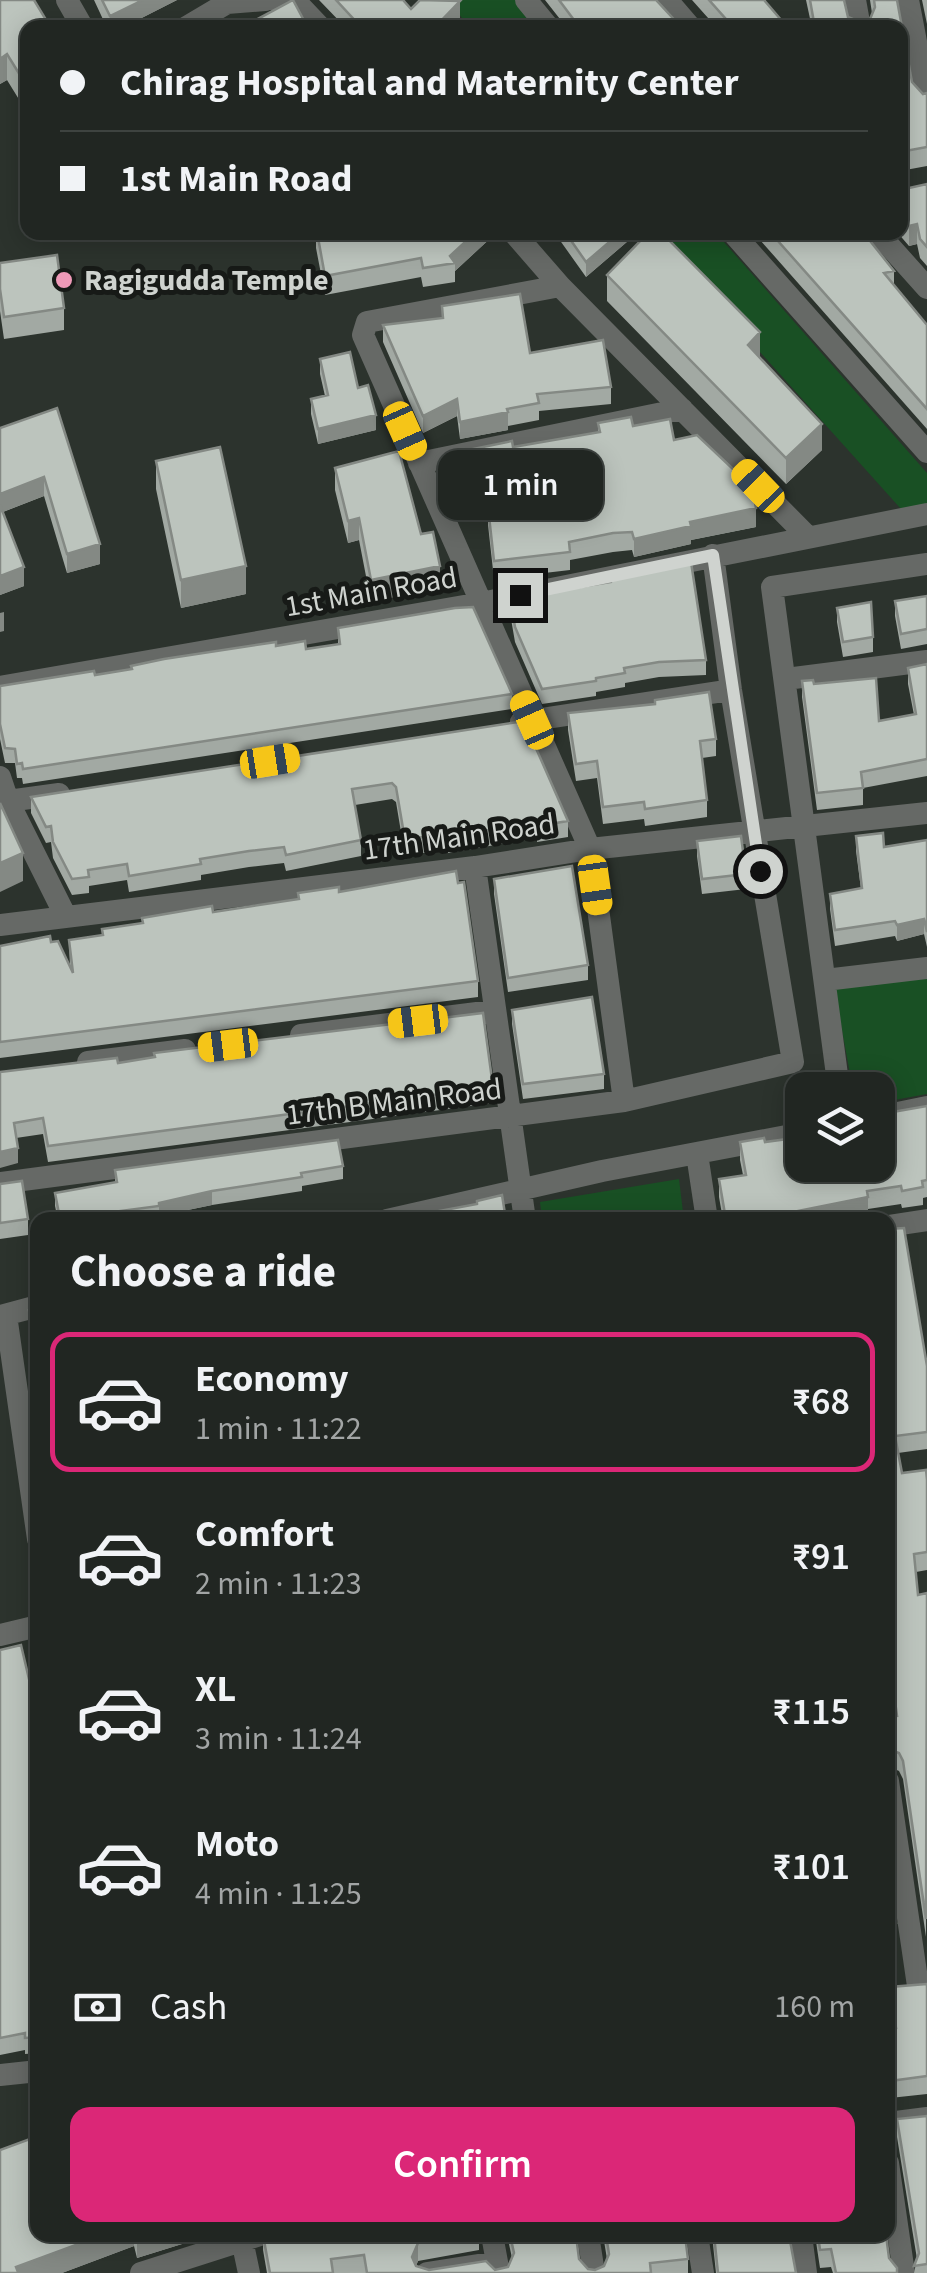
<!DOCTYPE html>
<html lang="en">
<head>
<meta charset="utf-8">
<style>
	:root { --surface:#212622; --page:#2d322f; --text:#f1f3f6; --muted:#a2a5a5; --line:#3e4340; --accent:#db2777 }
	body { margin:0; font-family:"Source Sans 3",sans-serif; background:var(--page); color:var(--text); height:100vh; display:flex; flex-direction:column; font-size:38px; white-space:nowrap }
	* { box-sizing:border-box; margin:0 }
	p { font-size:32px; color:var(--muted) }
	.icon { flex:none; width:55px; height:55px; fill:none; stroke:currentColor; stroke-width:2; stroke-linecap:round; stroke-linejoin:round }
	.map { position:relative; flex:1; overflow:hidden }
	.drawer { position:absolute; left:30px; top:1212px; width:865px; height:1030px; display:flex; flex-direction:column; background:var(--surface); border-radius:20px; box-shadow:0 5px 25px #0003,0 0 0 2px var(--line) }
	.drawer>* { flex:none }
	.top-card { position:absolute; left:20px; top:20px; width:888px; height:220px; border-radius:20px; box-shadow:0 5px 25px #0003,0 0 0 2px var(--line); display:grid; align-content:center; height:220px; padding:0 40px; background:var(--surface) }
	.tools { position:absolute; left:785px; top:1072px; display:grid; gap:20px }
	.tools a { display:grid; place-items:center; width:110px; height:110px; border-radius:20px; background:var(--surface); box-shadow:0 5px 25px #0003,0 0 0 2px var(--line); font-size:50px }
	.end { position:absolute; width:45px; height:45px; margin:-22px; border:12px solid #cfd3cf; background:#111; box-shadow:0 0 0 5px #111 }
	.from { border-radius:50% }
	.bubble { position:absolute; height:70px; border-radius:20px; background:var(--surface); box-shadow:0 5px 25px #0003,0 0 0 2px var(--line); font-size:32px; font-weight:600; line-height:70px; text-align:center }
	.car { position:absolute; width:30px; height:60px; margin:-30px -15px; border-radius:12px; box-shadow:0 0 8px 2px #0007; background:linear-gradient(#f5c518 24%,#345 0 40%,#f5c518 0 76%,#345 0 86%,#f5c518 0) }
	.top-card b { display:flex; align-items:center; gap:35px; height:95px; font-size:38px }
	.top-card b+b { border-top:2px solid var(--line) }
	.top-card i { width:25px; height:25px; background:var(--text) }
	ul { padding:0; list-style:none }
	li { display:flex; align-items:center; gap:30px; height:140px; margin:0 20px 15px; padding:0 20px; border:5px solid transparent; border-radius:20px }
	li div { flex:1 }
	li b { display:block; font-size:38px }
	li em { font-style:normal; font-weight:600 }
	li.current { border-color:var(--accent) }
	li>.icon { width:90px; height:90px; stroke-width:1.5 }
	h2 { padding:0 40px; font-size:45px; line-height:120px }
	.pay { display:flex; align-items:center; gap:25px; height:110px; padding:0 40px; font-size:38px }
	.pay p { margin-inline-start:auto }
	.cta { display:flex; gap:20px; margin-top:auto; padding:20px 40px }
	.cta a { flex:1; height:115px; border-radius:20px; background:var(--accent); color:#fff; font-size:40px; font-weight:600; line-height:115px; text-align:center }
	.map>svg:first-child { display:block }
</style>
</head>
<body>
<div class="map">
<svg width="927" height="2273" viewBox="0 0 927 2273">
	<rect width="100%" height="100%" fill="#2c332d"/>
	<path fill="#195024" d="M446 0H517L541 27H470Z
		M653 233H716L927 473V504L901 509Z
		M927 963V1094L878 1103V1090H853L833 981Z
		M679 1179 684 1220H542L540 1202Z"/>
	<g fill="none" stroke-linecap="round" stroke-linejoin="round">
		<path stroke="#666966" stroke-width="22" d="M67 0 83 28
			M275 0 301 7 321 28
			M526 0 549 28
			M667 0 691 28
			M855 0 860 28
			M908 0 927 99
			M185 28 227 3 265 0
			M513 232 560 286 808 537
			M732 232 927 452
			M877 232 927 288
			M560 286 367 322 363 335 590 849 624 1101
			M419 463 682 409
			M786 679 927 661
			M0 687 481 603 927 514
			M521 722 731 690
			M0 777 8 801 66 917
			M8 801 59 794
			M475 867 525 1220
			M0 925 475 867 590 849 927 813
			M825 980 927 968
			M301 1035 493 1011
			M88 1062 185 1050
			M839 1090 772 587 927 564
			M878 1117 927 1107
			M697 1154 707 1220
			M0 1183 624 1101 793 1062 731 690 713 555
			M387 1220 602 1171 802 1133
			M888 1226 927 1220
			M6 1315 38 1539
			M0 1316 38 1306
			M0 1635 38 1626
			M888 1781 918 1986
			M0 2075 38 2071
			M888 2123 927 2118
			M888 2163 904 2273
			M492 2235 499 2273
			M588 2235 594 2273
			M697 2235 703 2273
			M801 2235 806 2273
			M242 2240 249 2273
			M141 2273 260 2235
			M427 2273 497 2262"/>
	</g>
	<path fill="#a2a9a3" d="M0 0 28 28V114L7 80 0 84Z
		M94 0H177L122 28H107Z
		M319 0H403L411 9 460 18 451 28H346Z
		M545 0H656L682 28H567Z
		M692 0H766L765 1 788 28H717Z
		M806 0H844L848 17 862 23 870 19 872 13 870 0H897L912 82 923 94 927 93V166L900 171V28H812Z
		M922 0H927V24Z
		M927 184V266L920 258 917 244 909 246 897 232H900V190Z
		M316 232H495V234L455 271V282L423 287 421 277 325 295 316 248Z
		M554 232H635V235L586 277Z
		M753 232H863L894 271V285L927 325V429Z
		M0 263 64 308V330L4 339 0 311Z
		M607 275 760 358 822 450 786 484 607 301Z
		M442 306 530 353 611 387V404L539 411V420L508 426V430L460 439 457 416 423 433 383 342V325L442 318Z
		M320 359 358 388 376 430 318 444 311 414V399L325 396 320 374Z
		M57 408 100 564 67 573 44 496 3 512 24 586 0 595V428Z
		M598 423 633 426 674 440 756 527 691 540V544L634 557 632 550 613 552 570 560V570L494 579 488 525V507H490L487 487 451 497 444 473V455L513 447 598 432Z
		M156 461 246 594 181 608 156 489Z
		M335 468 421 534 440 587 371 602 359 540 348 543 335 490Z
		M579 587 706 660V675L659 677 625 683V687L596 692V696L542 704 515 642 510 613V598Z
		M927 596V644L901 649 895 616V601Z
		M837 608 873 637V652L843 657 837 622Z
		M338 628 512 694V709L23 784 22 778H17L15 763H5L0 739V686L95 675 276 646 306 649 338 644Z
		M927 664V776L863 788V805L817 810 802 697V681L814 684 879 721 914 715 908 684V668Z
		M568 713 716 739V756L702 758 707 800V817L645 826 644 819 603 824 597 778 576 781 568 730Z
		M524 721 568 821V837L537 842V838L448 853 447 849 405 856 396 802 392 799 355 805 361 840V856L286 871 284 863 249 867 201 875V880L129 892 127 880 89 886V893L72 895 53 858 51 842 46 843 31 813V797Z
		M856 836 884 847 927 840V947L924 934 897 941 895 936 835 946 830 909V894L861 889 856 851Z
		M697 841 746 874V889L702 894 697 856Z
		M494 879 588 965V980L508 992 494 894Z
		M339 892 478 981V997L0 1058V946L51 942 70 968 69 940 102 935V929L298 899V893Z
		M512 1010 604 1074V1089L523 1099 512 1024Z
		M118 1063 493 1087V1103L48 1162 43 1134 16 1138 18 1163 0 1072Z
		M927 1106V1197L923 1198V1205L902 1208 901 1204 868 1209V1214L840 1220H723L719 1197V1179L743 1175 740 1160V1142H765L887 1124V1113Z
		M343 1166V1179L302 1186V1191L212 1205 159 1216V1219L58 1220 55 1206V1193L115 1182V1170Z
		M0 1184 28 1219V1235L0 1239Z
		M888 1229 927 1366V1449L898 1453 902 1473 927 1480V1570L916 1572 918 1595 927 1593 926 1937 903 1779 899 1771 888 1766V1717L895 1716 892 1697H888Z
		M38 1308V1400L29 1324V1310Z
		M0 1650 33 1696 38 1695V2053L25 2054V2050L0 2055Z
		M888 1864 896 1923V1941H892L894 1974 888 1976Z
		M927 1984V2094L890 2098 888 2082V2030L893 2029 890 2005V1987Z
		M927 2116V2273H914L917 2259 897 2137V2119Z
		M38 2235H211L137 2258 134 2246 62 2273H0Z
		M263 2235H479V2250L418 2261 416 2266 429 2270H495L508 2267 512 2258 507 2235H576L579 2259 588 2269 595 2270 604 2266 607 2259 603 2235H685L688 2259V2273H267L263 2250Z
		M712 2235H789L796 2273H716Z
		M815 2235H886L889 2258 897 2273H833L831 2267 820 2268Z"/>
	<path fill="#848984" d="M143 0H177L122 28H110V16Z
		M460 1V18L451 28H434Z
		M7 54V80L0 84V59Z
		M917 224V244L909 246V226Z
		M476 232H495V234L455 271V263L450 256Z
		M621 232H635V235L586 277V262Z
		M760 332V358L748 345Z
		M457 399V416L423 433V416Z
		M508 412V430L460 439V422Z
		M376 415V430L318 444V429Z
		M822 424V450L786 484V458Z
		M487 469V487L451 497V479Z
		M44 477V496L0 513V494Z
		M756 508V527L691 540V544L634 557V539L690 522Z
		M359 518V540L348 543V521Z
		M100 544V564L67 573V554Z
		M246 566V594L181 608V580Z
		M440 566V587L371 602V580Z
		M24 567V586L0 595V576Z
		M4 612V631L0 632V613Z
		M23 853V881L0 892V863Z
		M924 919V934L897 941V925Z
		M18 1148V1163L0 1168V1152Z
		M212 1191V1205L159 1216V1203Z
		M868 1197V1214L840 1220H798V1211Z
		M894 1957V1974L888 1976V1958Z
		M103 2235H134V2246L62 2273H16V2267Z
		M139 2235H211L137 2258V2236Z
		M418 2243V2261L413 2273 412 2257Z"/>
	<path fill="#bcc4bd" stroke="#848984" stroke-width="2.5" d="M0 0H34L51 28H28V88L7 54 0 59Z
		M102 0H143L110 16Z
		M293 0 308 28H241Z
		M336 0H403L411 9 420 0 460 1 434 28H362Z
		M559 0H656L682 28H580Z
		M709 0H764L788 28H734Z
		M810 0H844L848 17 862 23 870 19 875 7 874 0H897L912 82 923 94 927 93V147L900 152V28H815Z
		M927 184V247L920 239 917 224 909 226 900 216V190Z
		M317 232H476L450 256 455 263 423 268 421 258 325 276Z
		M565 232H621L586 262Z
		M649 232H661L760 332 748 345 822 424 786 458 607 275Z
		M770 232H863L894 271 884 273 927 325V409Z
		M57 255 64 308 4 317 0 289V263Z
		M520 294 530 353 603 340 611 387 537 394 539 403 507 409 508 412 460 422 457 399 423 416 383 325 443 318 442 306Z
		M350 352 358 388 368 385 376 415 318 429 311 399 328 395 320 359Z
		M57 408 100 544 67 554 44 477 0 494V428Z
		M631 417 633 426 670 419 674 440 697 435 752 487 756 508 690 522 691 526 634 539 632 532 613 533 569 542 570 552 494 561 488 507H493L487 469 451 479 444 455 512 441 513 447 600 432 598 423Z
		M220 447 246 566 181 580 156 461Z
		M399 451 421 534 433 532 440 566 371 580 359 518 348 521 335 468Z
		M0 505 24 567 0 576Z
		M691 562 706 660 659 662 624 668 625 673 596 678V681L542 689 515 627 510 598 578 584 579 587 611 582 612 577Z
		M927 596V629L901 634 895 601Z
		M871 602 873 637 843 642 837 608Z
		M473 607 512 694 23 769 22 763 17 764 15 749 5 748 0 724V686L94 671 95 675 132 669 131 666 164 659 276 642V646L305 641 306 649 340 644 338 628 455 608Z
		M927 664V759L861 772 863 788 817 793 802 681 813 680 814 684 876 678 879 721 916 714 908 668Z
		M709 692 716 739 700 741 707 800 645 809 644 802 603 807 597 761 576 764 568 713 655 704V700Z
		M524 721 568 821 537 826V822L448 837 447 833 405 840 396 787 392 783 352 789 361 840 286 855 284 847 249 851 200 859 201 864 129 876 127 864 88 870 89 877 72 879 53 842 51 826 46 827 31 797Z
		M0 803 23 853 0 863Z
		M883 833 884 847 927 840V932L924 919 897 925 895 921 835 930 830 894 862 888 856 836Z
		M741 836 746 874 702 879 697 841Z
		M572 866 588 965 508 978 494 879Z
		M456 871 458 883 464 882 478 981 0 1042V946L50 936 51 942 58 941 73 973 69 940 103 935 102 929 143 923 142 918 212 906 213 912 299 899 298 893 339 887V892Z
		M592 997 604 1074 523 1084 512 1010Z
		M483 1013 493 1087 48 1146 43 1118 14 1123 18 1148 0 1152V1072L117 1058 118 1063 155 1057 154 1053Z
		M927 1106V1180L922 1181 923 1187 902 1191 901 1186 867 1191 868 1197 798 1211 799 1220H726L719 1179 746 1175 740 1142 764 1138 765 1142 802 1137V1165H878V1125L889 1123 887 1113Z
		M338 1140 343 1166 301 1173 302 1177 212 1191 159 1203V1206L60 1219 55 1193 117 1182 115 1170Z
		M22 1181 28 1219 0 1223V1184Z
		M502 1195 506 1220H391L477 1204V1201Z
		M904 1228 927 1366V1432L895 1436 902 1473 926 1470 927 1480V1552L914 1554 918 1595 927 1593 926 1919 903 1761 899 1753 888 1749V1717L897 1716 892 1679 888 1680V1229Z
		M38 1308V1386L29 1310Z
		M21 1645 33 1696 38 1695V2037L25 2038V2033L0 2038V1650Z
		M888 1864 896 1923 889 1924 894 1957 888 1958Z
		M927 1984V2076L890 2081 888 2065V2030L896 2028 890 1987Z
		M927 2116V2264L914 2266 919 2253 897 2119Z
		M38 2136V2235H103L16 2267 18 2272 17 2273H0V2150Z
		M263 2235H463L418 2243 412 2257 416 2266 429 2270 486 2261 495 2270 508 2267 514 2253 510 2235H576L579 2259 588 2269 595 2270 604 2266 609 2254 606 2235H685L688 2259 650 2263 651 2273H367L364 2255 331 2259 333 2273H270Z
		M714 2235H789L796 2273H718Z
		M818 2235H886L889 2258 897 2268V2273H836L831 2249 820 2250Z"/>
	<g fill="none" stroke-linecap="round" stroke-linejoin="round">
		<path stroke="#cfd3cf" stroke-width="12" d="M520 595 713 555 760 871"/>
	</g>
	<circle fill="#ef9ab8" stroke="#171a17" stroke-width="4" cx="64" cy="280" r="10"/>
	<g text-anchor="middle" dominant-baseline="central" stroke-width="10" stroke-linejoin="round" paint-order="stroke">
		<g font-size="30" font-weight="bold" fill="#cfd3cf" stroke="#171a17" text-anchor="start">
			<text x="84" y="280">Ragigudda Temple</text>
		</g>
		<g font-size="30" fill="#cfd3cf" stroke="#171a17">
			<text transform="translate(371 592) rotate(-10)">1st Main Road</text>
			<text transform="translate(459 837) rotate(-8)">17th Main Road</text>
			<text transform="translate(394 1102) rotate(-7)">17th B Main Road</text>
		</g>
	</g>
</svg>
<div class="tools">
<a><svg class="icon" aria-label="layers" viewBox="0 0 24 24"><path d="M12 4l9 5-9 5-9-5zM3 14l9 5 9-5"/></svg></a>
</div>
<i class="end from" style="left:760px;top:871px"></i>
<i class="end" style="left:520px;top:595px"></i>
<div class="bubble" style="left:438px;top:450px;width:165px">1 min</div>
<i class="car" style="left:405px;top:431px;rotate:156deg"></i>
<i class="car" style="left:758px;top:486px;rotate:316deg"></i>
<i class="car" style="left:532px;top:720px;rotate:336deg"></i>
<i class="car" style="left:270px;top:761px;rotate:81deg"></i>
<i class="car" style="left:595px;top:885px;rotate:172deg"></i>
<i class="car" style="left:418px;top:1021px;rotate:263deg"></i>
<i class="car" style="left:228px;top:1045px;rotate:263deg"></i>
<div class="top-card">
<b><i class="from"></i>Chirag Hospital and Maternity Center</b>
<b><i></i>1st Main Road</b>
</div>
<section class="drawer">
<h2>Choose a ride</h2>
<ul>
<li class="current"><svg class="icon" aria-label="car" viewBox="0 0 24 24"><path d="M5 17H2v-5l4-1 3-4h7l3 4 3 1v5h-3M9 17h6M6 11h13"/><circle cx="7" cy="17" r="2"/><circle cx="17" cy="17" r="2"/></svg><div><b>Economy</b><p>1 min · 11:22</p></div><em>₹68</em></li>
<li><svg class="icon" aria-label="car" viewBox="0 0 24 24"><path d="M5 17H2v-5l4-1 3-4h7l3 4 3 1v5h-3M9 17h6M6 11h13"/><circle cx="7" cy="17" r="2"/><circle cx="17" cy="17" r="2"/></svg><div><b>Comfort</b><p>2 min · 11:23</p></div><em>₹91</em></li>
<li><svg class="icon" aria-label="car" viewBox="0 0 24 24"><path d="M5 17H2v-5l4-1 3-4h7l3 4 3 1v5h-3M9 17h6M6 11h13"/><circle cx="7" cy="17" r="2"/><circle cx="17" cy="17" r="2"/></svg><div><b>XL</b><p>3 min · 11:24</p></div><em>₹115</em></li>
<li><svg class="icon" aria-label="car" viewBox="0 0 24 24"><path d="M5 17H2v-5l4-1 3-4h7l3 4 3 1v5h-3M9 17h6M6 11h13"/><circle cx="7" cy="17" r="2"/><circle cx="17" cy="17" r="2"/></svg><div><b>Moto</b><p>4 min · 11:25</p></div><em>₹101</em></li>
</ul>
<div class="pay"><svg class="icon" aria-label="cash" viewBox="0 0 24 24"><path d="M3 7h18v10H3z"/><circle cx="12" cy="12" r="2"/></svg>Cash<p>160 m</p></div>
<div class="cta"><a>Confirm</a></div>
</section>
</div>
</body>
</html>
